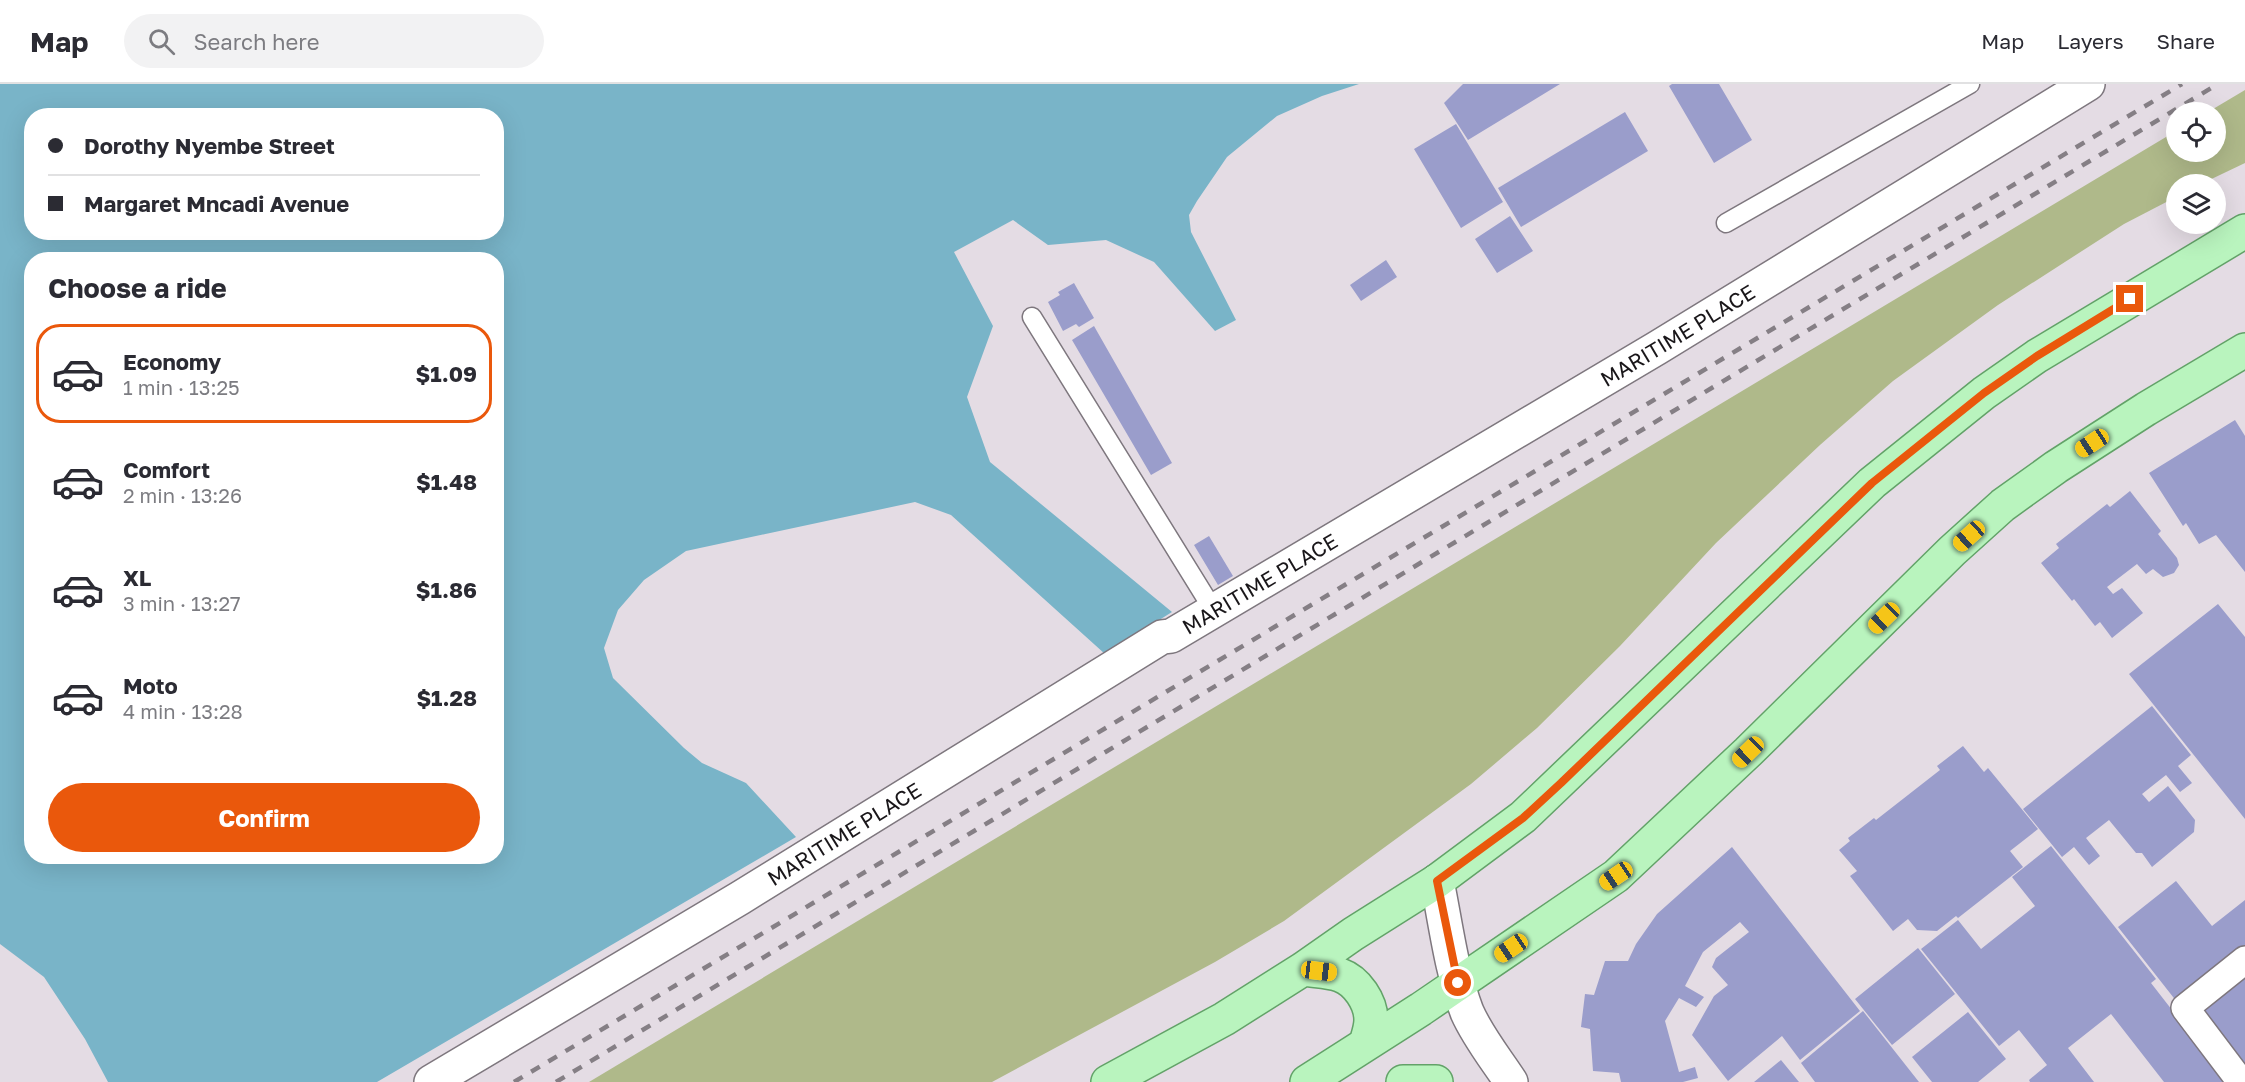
<!DOCTYPE html>
<html lang="en">
<head>
<meta charset="utf-8">
<style>
	:root { --surface:#fff; --page:#f2f2f3; --text:#2b2b33; --muted:#7c7c81; --line:#e1e1e2; --accent:#ea580c }
	body { margin:0; font-family:"Golos Text",sans-serif; background:var(--page); color:var(--text); height:100vh; display:flex; flex-direction:column; font-size:22px; white-space:nowrap }
	* { box-sizing:border-box; margin:0 }
	p { font-size:20px; color:var(--muted) }
	.icon { flex:none; width:33px; height:33px; fill:none; stroke:currentColor; stroke-width:2; stroke-linecap:round; stroke-linejoin:round }
	.map { position:relative; flex:1; overflow:hidden }
	.side { position:absolute; left:24px; top:168px; width:480px; height:612px; display:flex; flex-direction:column; background:var(--surface); border-radius:24px; box-shadow:0 6px 24px #0002 }
	.side>* { flex:none }
	.guide { position:absolute; left:24px; top:24px; width:480px; height:132px; border-radius:24px; box-shadow:0 6px 24px #0002; display:grid; align-content:center; height:132px; padding:0 24px; background:var(--surface) }
	.controls { position:absolute; left:2166px; top:18px; display:grid; gap:12px }
	.controls a { display:grid; place-items:center; width:60px; height:60px; border-radius:50%; background:var(--surface); box-shadow:0 6px 24px #0002; font-size:30px }
	.end { position:absolute; width:27px; height:27px; margin:-14px; border:8px solid #ea580c; background:#fff; box-shadow:0 0 0 3px #fff }
	.from { border-radius:50% }
	.car { position:absolute; width:18px; height:36px; margin:-18px -9px; border-radius:8px; box-shadow:0 0 4px 2px #0007; background:linear-gradient(#f5c518 24%,#345 0 40%,#f5c518 0 76%,#345 0 86%,#f5c518 0) }
	.guide b { display:flex; align-items:center; gap:21px; height:57px; font-size:22px }
	.guide b+b { border-top:2px solid var(--line) }
	.guide i { width:15px; height:15px; background:var(--text) }
	ul { padding:0; list-style:none }
	li { display:flex; align-items:center; gap:18px; height:99px; margin:0 12px 9px; padding:0 12px; border:3px solid transparent; border-radius:24px }
	li div { flex:1 }
	li b { display:block; font-size:22px }
	li em { font-style:normal; font-weight:700 }
	li.active { border-color:var(--accent) }
	li>.icon { width:54px; height:54px; stroke-width:1.5 }
	h2 { padding:0 24px; font-size:27px; line-height:72px }
	.primary-button { display:flex; gap:12px; margin-top:auto; padding:12px 24px }
	.primary-button a { flex:1; height:69px; border-radius:36px; background:var(--accent); color:#fff; font-size:24px; font-weight:700; line-height:69px; text-align:center }
	header { display:flex; align-items:center; gap:36px; box-sizing:border-box; height:84px; padding:0 30px; background:var(--surface); border-bottom:2px solid var(--line) }
	header strong { font-size:28px }
	nav { display:flex; gap:33px; margin-inline-start:auto; font-size:21px }
	.search { width:420px; height:54px; background:var(--page); display:flex; align-items:center; gap:15px; box-sizing:border-box; padding:0 21px; border-radius:33px; color:var(--muted); font-size:22px }
	.map>svg:first-child { display:block }
</style>
</head>
<body>
<header>
<strong>Map</strong>
<div class="search"><svg class="icon" aria-label="search" viewBox="0 0 24 24"><circle cx="10" cy="10" r="6"/><path d="M15 15l6 6"/></svg>Search here</div>
<nav><a>Map</a><a>Layers</a><a>Share</a></nav>
</header>
<div class="map">
<svg width="2245" height="998" viewBox="0 0 2245 998">
	<rect width="100%" height="100%" fill="#e4dce4"/>
	<path fill="#afb98a" d="M2245 6V79L2201 100H2176V113L2124 140 1998 221 1893 297 1820 361 1716 459 1620 562 1537 644 1471 700 1284 837 1215 878 992 998H589L2176 47V68H2216V28H2208Z"/>
	<path fill="#79b4c8" fill-rule="evenodd" d="M0 0H1359L1322 12 1277 32 1227 73 1197 117 1189 131 1191 148 1236 236 1215 247 1154 178 1106 156 1048 161 1013 136 954 168 993 242 967 313 990 378 1172 528 1105 570 951 431 915 418 686 467 644 496 618 526 604 564 613 594 684 664 702 679 746 699 796 753 377 998H108L85 955 44 893 0 860ZM32 32H496V148H32ZM32 176H496V772H32Z"/>
	<path fill="#9a9dcb" d="M1463 0H1560L1468 56 1444 19Z
		M1672 0H1719L1752 56 1714 79 1669 2Z
		M1625 28 1648 67 1521 143 1498 104Z
		M1456 40 1503 118 1461 144 1414 65Z
		M1510 132 1533 167 1497 189 1475 155Z
		M1386 176 1397 193 1361 217 1350 201Z
		M1074 199 1094 234 1079 243 1076 240 1063 247 1048 218 1060 211 1058 208Z
		M1094 242 1172 379 1151 391 1072 256Z
		M2235 336 2245 352V488L2216 451 2199 460 2186 439 2183 442 2149 389Z
		M2130 407 2161 447 2158 450 2177 474 2179 481 2174 489 2163 493 2153 485 2146 490 2137 480 2107 503 2113 510 2122 504 2143 529 2112 554 2100 538 2095 542 2074 515 2072 517 2041 479 2059 464 2056 460 2107 420 2110 423Z
		M1209 452 1233 492 1218 501 1194 461Z
		M2218 520 2245 553V735L2129 590Z
		M2152 622 2191 671 2178 682 2192 699 2180 708 2166 691 2142 710 2149 718 2168 702 2195 736 2194 748 2152 783 2142 769H2136L2109 736 2086 754 2100 772 2089 781 2074 763 2062 773 2023 725Z
		M1963 662 1984 688 1988 684 2038 745 2010 767 2023 783 1958 834 1956 832 1937 847 1917 846 1908 835 1893 847 1850 792 1857 787 1839 766 1850 757 1848 754 1874 734 1876 736 1940 686 1937 682Z
		M2051 762 2156 895 2151 899 2228 998H2164L2111 930 2068 964 2094 998H2030L2029 996 2047 981 2019 946 1999 962 1921 865 1958 836 1981 865 2035 822 2012 793Z
		M1732 763 1860 927 1800 976 1782 952 1728 997 1692 951 1714 912 1728 901 1712 883 1716 874 1749 848 1740 838 1703 868 1685 902 1704 913 1696 923 1679 914 1665 937 1679 988 1695 983 1698 994 1683 998H1621L1619 989 1593 987 1590 945 1581 943 1585 910 1594 911 1605 877H1628L1636 860 1657 830Z
		M2176 797 2212 842 2245 816V864L2177 918 2118 843Z
		M1918 864 1955 910 1892 961 1855 915Z
		M2245 894V995L2196 932Z
		M1863 927 1919 998H1815L1801 979Z
		M1968 928 2006 975 1978 998H1932L1912 973Z
		M1781 976 1799 998H1754Z"/>
	<g fill="none" stroke-linecap="round" stroke-linejoin="round">
		<defs>
			<path id="service" d="M1726 139 1970 0
				M1032 233 1214 527"/>
			<path id="pedestrian" d="M2241 998 2185 924 2245 876"/>
			<g id="minor">
				<path id="s1" d="M431 998 740 814 1162 553 1171 552 1657 264 2088 0"/>
			</g>
			<path id="secondary" d="M1437 797C1446 841 1451 886 1467 928 1478 953 1496 975 1511 998"/>
			<path id="primary" d="M1303 885C1315 887 1329 887 1340 891 1357 897 1371 918 1371 936 1371 944 1368 952 1366 959
				M1108 998 1224 935 1303 885 1353 850 1437 797 1523 733 1872 399 1984 309 2037 272 2245 147
				M1307 998 1421 925 1616 792 1748 668 1952 467 2003 421 2056 383 2146 325 2245 266
				M1403 998H1436"/>
		</defs>
		<use href="#service" stroke="#7e777e" stroke-width="21"/>
		<use href="#pedestrian" stroke="#7e777e" stroke-width="30"/>
		<use href="#minor" stroke="#7e777e" stroke-width="36"/>
		<use href="#secondary" stroke="#7e777e" stroke-width="36"/>
		<use href="#primary" stroke="#62a268" stroke-width="36"/>
		<use href="#service" stroke="#fff" stroke-width="18"/>
		<use href="#pedestrian" stroke="#fff" stroke-width="27"/>
		<use href="#minor" stroke="#fff" stroke-width="33"/>
		<use href="#secondary" stroke="#fff" stroke-width="33"/>
		<use href="#primary" stroke="#b9f4be" stroke-width="33"/>
		<path stroke="#857f85" stroke-width="4.5" stroke-dasharray="10 10" stroke-linecap="butt" d="M514 998 2182 0
			M556 998 2218 0"/>
	</g>
	<g fill="none" stroke-linecap="round" stroke-linejoin="round">
		<path stroke="#ea580c" stroke-width="8" d="M1458 899 1437 797 1523 734 1561 699 1872 399 1984 309 2037 272 2130 215"/>
	</g>
	<g text-anchor="middle" dominant-baseline="central" stroke-width="4.5" stroke-linejoin="round" paint-order="stroke">
		<g font-size="21" fill="#191619" stroke="#fff">
			<text stroke="none"><textPath href="#s1" startOffset="1454">MARITIME PLACE</textPath></text>
			<text stroke="none"><textPath href="#s1" startOffset="968">MARITIME PLACE</textPath></text>
			<text stroke="none"><textPath href="#s1" startOffset="482">MARITIME PLACE</textPath></text>
		</g>
	</g>
</svg>
<div class="controls">
<a><svg class="icon" aria-label="locate" viewBox="0 0 24 24"><circle cx="12" cy="12" r="6"/><path d="M12 2v4M12 18v4M2 12h4M18 12h4"/></svg></a>
<a><svg class="icon" aria-label="layers" viewBox="0 0 24 24"><path d="M12 4l9 5-9 5-9-5zM3 14l9 5 9-5"/></svg></a>
</div>
<i class="end from" style="left:1458px;top:899px"></i>
<i class="end" style="left:2130px;top:215px"></i>
<i class="car" style="left:2092px;top:359px;rotate:237deg"></i>
<i class="car" style="left:1969px;top:452px;rotate:228deg"></i>
<i class="car" style="left:1884px;top:534px;rotate:226deg"></i>
<i class="car" style="left:1748px;top:668px;rotate:226deg"></i>
<i class="car" style="left:1616px;top:792px;rotate:236deg"></i>
<i class="car" style="left:1511px;top:864px;rotate:236deg"></i>
<i class="car" style="left:1319px;top:887px;rotate:97deg"></i>
<div class="guide">
<b><i class="from"></i>Dorothy Nyembe Street</b>
<b><i></i>Margaret Mncadi Avenue</b>
</div>
<section class="side">
<h2>Choose a ride</h2>
<ul>
<li class="active"><svg class="icon" aria-label="car" viewBox="0 0 24 24"><path d="M5 17H2v-5l4-1 3-4h7l3 4 3 1v5h-3M9 17h6M6 11h13"/><circle cx="7" cy="17" r="2"/><circle cx="17" cy="17" r="2"/></svg><div><b>Economy</b><p>1 min · 13:25</p></div><em>$1.09</em></li>
<li><svg class="icon" aria-label="car" viewBox="0 0 24 24"><path d="M5 17H2v-5l4-1 3-4h7l3 4 3 1v5h-3M9 17h6M6 11h13"/><circle cx="7" cy="17" r="2"/><circle cx="17" cy="17" r="2"/></svg><div><b>Comfort</b><p>2 min · 13:26</p></div><em>$1.48</em></li>
<li><svg class="icon" aria-label="car" viewBox="0 0 24 24"><path d="M5 17H2v-5l4-1 3-4h7l3 4 3 1v5h-3M9 17h6M6 11h13"/><circle cx="7" cy="17" r="2"/><circle cx="17" cy="17" r="2"/></svg><div><b>XL</b><p>3 min · 13:27</p></div><em>$1.86</em></li>
<li><svg class="icon" aria-label="car" viewBox="0 0 24 24"><path d="M5 17H2v-5l4-1 3-4h7l3 4 3 1v5h-3M9 17h6M6 11h13"/><circle cx="7" cy="17" r="2"/><circle cx="17" cy="17" r="2"/></svg><div><b>Moto</b><p>4 min · 13:28</p></div><em>$1.28</em></li>
</ul>
<div class="primary-button"><a>Confirm</a></div>
</section>
</div>
</body>
</html>
